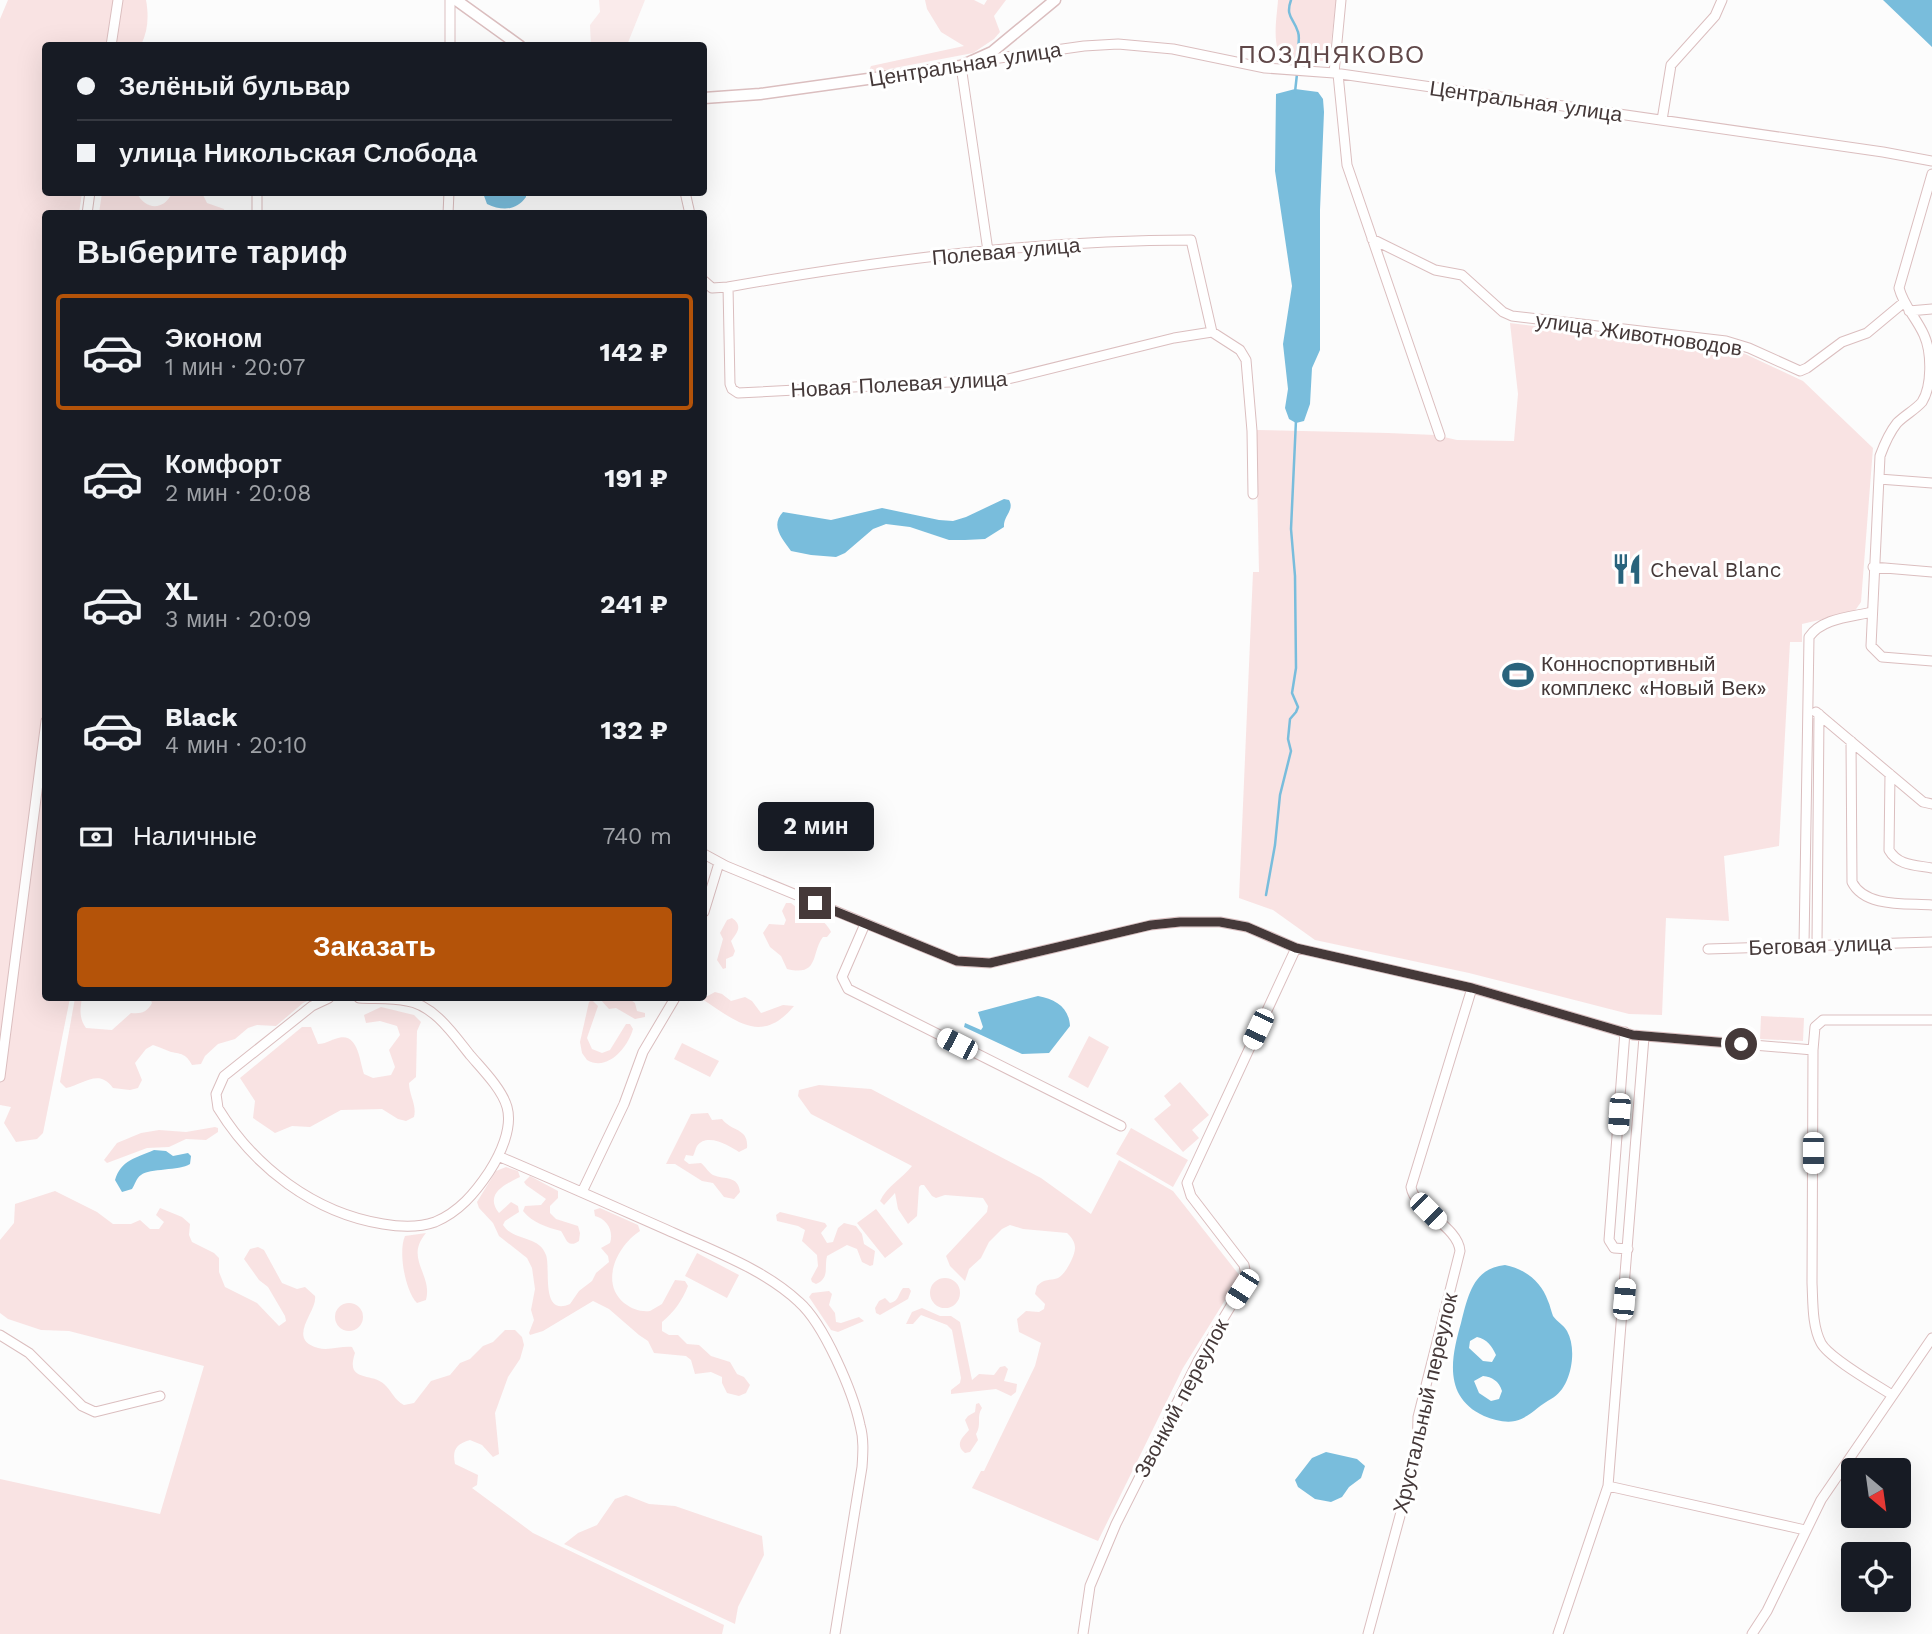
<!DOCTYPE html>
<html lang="ru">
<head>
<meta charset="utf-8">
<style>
	:root { --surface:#171b24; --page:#242831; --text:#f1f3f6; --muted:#9ea1a6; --line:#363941; --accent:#b45309 }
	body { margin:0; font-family:"Work Sans",sans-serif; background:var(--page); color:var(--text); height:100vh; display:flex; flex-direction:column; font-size:26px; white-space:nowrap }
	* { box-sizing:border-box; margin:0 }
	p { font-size:23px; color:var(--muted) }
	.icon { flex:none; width:38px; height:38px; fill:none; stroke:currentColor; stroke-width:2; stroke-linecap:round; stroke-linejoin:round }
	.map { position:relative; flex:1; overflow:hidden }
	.panel { position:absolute; left:42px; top:210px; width:665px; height:791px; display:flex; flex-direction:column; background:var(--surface); border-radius:7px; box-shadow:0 7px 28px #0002 }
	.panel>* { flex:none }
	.top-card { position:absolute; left:42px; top:42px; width:665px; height:154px; border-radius:7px; box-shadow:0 7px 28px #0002; display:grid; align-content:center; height:154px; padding:0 35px; background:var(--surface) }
	.needle { width:46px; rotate:151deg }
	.tools { position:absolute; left:1841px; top:1458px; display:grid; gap:14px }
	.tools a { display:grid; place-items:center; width:70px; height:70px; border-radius:7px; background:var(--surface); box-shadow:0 7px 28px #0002; font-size:35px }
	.end { position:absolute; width:32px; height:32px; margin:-16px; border:9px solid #453939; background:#fff; box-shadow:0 0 0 4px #fff }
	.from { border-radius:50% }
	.bubble { position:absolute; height:49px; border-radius:7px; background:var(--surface); box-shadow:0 7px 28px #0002; font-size:23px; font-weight:700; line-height:49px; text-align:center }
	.car { position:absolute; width:21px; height:42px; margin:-21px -10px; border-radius:9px; box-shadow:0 0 5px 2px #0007; background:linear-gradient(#fff 24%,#345 0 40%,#fff 0 76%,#345 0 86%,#fff 0) }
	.top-card b { display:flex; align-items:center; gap:24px; height:66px; font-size:26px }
	.top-card b+b { border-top:2px solid var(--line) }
	.top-card i { width:18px; height:18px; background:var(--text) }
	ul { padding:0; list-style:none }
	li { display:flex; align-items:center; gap:21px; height:116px; margin:0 14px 10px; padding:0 21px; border:4px solid transparent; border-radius:7px }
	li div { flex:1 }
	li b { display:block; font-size:26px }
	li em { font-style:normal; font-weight:700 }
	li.active { border-color:var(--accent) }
	li>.icon { width:63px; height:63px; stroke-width:1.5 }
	h2 { padding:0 35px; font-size:32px; line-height:84px }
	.pay { display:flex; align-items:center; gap:18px; height:77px; padding:0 35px; font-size:26px }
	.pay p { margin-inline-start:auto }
	.action { display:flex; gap:14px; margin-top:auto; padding:14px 35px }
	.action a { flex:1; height:80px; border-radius:7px; background:var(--accent); color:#fff; font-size:28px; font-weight:700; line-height:80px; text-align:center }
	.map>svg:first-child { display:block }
</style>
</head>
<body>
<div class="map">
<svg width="1932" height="1634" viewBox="0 0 1932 1634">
	<rect width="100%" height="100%" fill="#fcfcfc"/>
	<path fill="#faebeb" d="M599 0H645L627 45H591L590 25 600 12Z"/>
	<path fill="#f9e3e3" d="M8 0H146C149 16 148 31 141 45L46 46V192L82 193 79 213 46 214V998H70L43 1133 37 1139 16 1142 4 1123 11 1107 0 1105V19Z
		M925 0H974L984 5 987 0H1006L994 16 1000 32 994 39 973 53 868 73 871 66 964 46 941 32 927 9Z
		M1278 0H1336L1329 61H1286C1270 51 1277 17 1278 0Z
		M202 193 207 203 224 209 225 213H99L102 193H137C145 210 164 211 172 193Z
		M1510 323 1741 352 1803 381 1873 448 1861 602 1854 612 1802 624V642H1790L1779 846 1724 856 1729 921 1666 918 1662 1015 1629 1014 1469 973 1315 940 1273 910 1239 898 1253 572H1259L1256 430 1388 433 1435 435 1457 440 1514 441 1518 394Z
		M786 903H791L802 912 814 911C819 918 829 926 831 932L827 937H823C811 952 820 977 787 969L781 956 770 947 763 933 769 924 784 925 786 920 782 911Z
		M732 918C744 926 736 934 731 941L735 951 733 956 726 959V968L723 969 717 960 723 939 720 933 727 920Z
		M715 992 722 994 731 1001 745 997 752 1001 761 1013 783 1005 794 1006C761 1046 735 1020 702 999Z
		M75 998H82C80 1010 79 1018 86 1028L112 1030 131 1013C142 1014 147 1012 152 1003L150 998H314L303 1003 276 1026 257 1025 248 1028 235 1039 218 1044 205 1056 201 1064 192 1065C186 1054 182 1054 171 1052 165 1050 160 1047 153 1045L146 1049 135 1063 142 1080 138 1088 130 1090 113 1088C99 1068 84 1084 66 1088L60 1082Z
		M599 998H618L623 1001 631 1000 635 1003 637 1011 645 1013V1017L635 1019 616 1008 609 1009Z
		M592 1000 598 1006 587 1038 592 1049 602 1053 610 1050 626 1024H630L633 1029C628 1047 608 1072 587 1060L582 1053 580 1042 589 1002Z
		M381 1007 414 1015 421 1022 417 1031 416 1077 409 1083C409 1095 417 1105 414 1117L406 1121 398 1119 382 1109 341 1110 310 1127 292 1126 275 1133 253 1118 255 1101 240 1078 302 1027H311L318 1044C325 1044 328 1041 335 1039 358 1030 359 1059 364 1074L373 1078 391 1075 395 1067 389 1050 400 1035 397 1026 380 1021 366 1023 364 1015Z
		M1761 1016 1804 1018 1803 1041 1760 1039Z
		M1089 1036 1109 1047 1088 1088 1068 1077Z
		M682 1043 719 1061 710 1077 674 1059Z
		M1180 1082 1209 1115 1192 1130 1199 1138 1183 1152 1154 1119 1171 1105 1164 1096Z
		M819 1085 871 1089 1041 1178 1091 1214 1119 1160 1173 1191 1240 1276 1183 1368 1098 1541 972 1488 981 1471H984L1035 1366 1041 1343 1019 1332 1017 1319 1026 1311 1039 1312 1044 1309 1045 1304 1035 1294 1037 1286C1045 1278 1049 1281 1058 1278 1065 1275 1075 1256 1075 1248 1075 1242 1072 1238 1067 1233L1023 1229 1010 1225 1002 1229 989 1242 981 1258 969 1269 965 1281 950 1266 946 1256 987 1212 988 1206 983 1198 945 1195 936 1198 932 1196 924 1185H921L919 1187 917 1216 908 1224 898 1209 895 1193 884 1205 880 1201C887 1186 902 1179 912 1166L811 1114 798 1096 799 1090Z
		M708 1113 712 1120 722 1119C732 1132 749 1128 747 1148L739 1152C730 1146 707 1132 697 1146 695 1149 695 1153 693 1156L686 1155 684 1160 689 1164 701 1163C705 1166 708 1172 713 1175 725 1180 738 1175 740 1192L734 1199 724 1197 713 1183 702 1181 675 1164H666L691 1114Z
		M215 1127 218 1128V1132L206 1140 186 1139 169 1147 147 1148 107 1163 104 1160 117 1143 141 1133 159 1130 186 1132Z
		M1131 1128 1188 1160 1173 1187 1116 1154Z
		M506 1167 518 1171 520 1177C508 1183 483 1193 499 1213L511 1202 518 1206 519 1212 505 1221 503 1225C514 1242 539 1235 546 1255 551 1269 540 1317 570 1304L579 1291 592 1281 596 1273 609 1262 608 1256 601 1248 610 1243C614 1231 607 1219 595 1216L594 1210 600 1208 638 1225 640 1231C618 1245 599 1282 624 1303 632 1309 640 1312 650 1311L662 1304 675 1280 685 1281 688 1286C682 1301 674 1312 662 1322V1331L669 1335H678L687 1344 699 1345 711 1356 730 1362 737 1374 744 1377 750 1385 746 1393 739 1396 727 1393 722 1383V1377L711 1372 695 1374 691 1360 686 1356 654 1353 648 1341 639 1335 609 1309 593 1301 543 1331 530 1335 529 1333 534 1320 531 1310 535 1289 532 1268 527 1258 499 1236 493 1223 479 1208 477 1202 496 1171Z
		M530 1176 558 1191V1198L550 1206V1213L556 1219 578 1226 580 1233 579 1241C567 1249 566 1238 561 1231 546 1227 533 1223 523 1211L525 1206 541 1205 546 1199 526 1185 524 1182Z
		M55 1191 97 1212 113 1224H131L140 1220 150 1229H159L164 1222 156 1215 160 1208 182 1217 190 1224 189 1235 192 1242 214 1253 219 1258V1272L225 1287 257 1303 279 1326 286 1321 285 1316 268 1287 259 1280 244 1259 250 1249 258 1247 264 1250 282 1283 297 1289 305 1287 315 1296C318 1311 285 1339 318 1348 328 1351 341 1346 352 1347L355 1353C345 1383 371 1372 384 1384 392 1391 394 1400 404 1405L414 1403 431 1381 450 1375 460 1363 470 1359 483 1346 493 1342 505 1330H515L522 1337 524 1345 520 1359 508 1377 495 1413 499 1454 493 1457 482 1445 470 1440C456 1444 452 1450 455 1464L478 1475 477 1485 472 1488 533 1533 724 1625 722 1634H0V1479L160 1514 204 1366 69 1331 41 1330 8 1319 0 1313V1240L14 1223 15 1204Z
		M876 1209 903 1244 885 1258 857 1223Z
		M780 1212 825 1223 827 1226 821 1233 827 1243 833 1242 838 1228 844 1223 856 1226 862 1234 864 1244 875 1251 873 1265 870 1266 862 1262 857 1249 847 1245 827 1256C824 1268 830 1278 816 1284L812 1282 811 1279 818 1266 817 1255 802 1241 805 1230 798 1226 777 1221 776 1215Z
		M426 1233C404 1259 433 1274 426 1300L417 1303C405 1291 398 1251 405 1236Z
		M697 1253 739 1275 727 1298 685 1276Z
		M930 1293a15 15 0 1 1 30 0a15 15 0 1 1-30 0Z
		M903 1288H909L911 1291 908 1299 880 1315 876 1313 875 1308 879 1301 885 1298 890 1303C899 1301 898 1294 903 1288Z
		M829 1291 832 1294 829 1305 835 1313 836 1322 841 1323 859 1317 864 1321 838 1332 831 1330 809 1297 812 1293Z
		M335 1317a14 14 0 1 1 28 0a14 14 0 1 1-28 0Z
		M922 1308 940 1316H951L960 1322 972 1380 979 1374 994 1375 1000 1367 1005 1366 1008 1369 1004 1381 1017 1384 1016 1392 1011 1396 996 1389 951 1394V1390L960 1383 961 1378 952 1330 947 1325 921 1315 913 1324H906L912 1312Z
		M979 1403 982 1408C976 1417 982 1424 976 1434L978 1440 970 1452 965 1453C954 1444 963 1437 969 1430L965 1420 968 1416 975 1412 976 1404Z
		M626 1495 649 1504 675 1506 762 1536 764 1555 738 1607 735 1624 564 1544 578 1533 597 1525 615 1499Z"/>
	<path fill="#79bddc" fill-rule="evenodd" d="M1883 0H1932V47Z
		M1295 89 1318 92 1323 99 1324 112 1320 210V350L1312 368 1310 404 1304 421 1296 423 1289 419 1285 408 1288 389 1283 344 1292 286 1275 171 1276 94Z
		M483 193H526V197C516 211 502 211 487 204Z
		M1004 499 1009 500C1015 510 1003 516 1004 527L985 539 965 540H949L910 527 886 524 873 529 845 553 836 557 811 555 791 551C782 538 770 526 783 512L831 520 882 508 939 520 953 521 966 517Z
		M1038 996C1056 999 1069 1008 1070 1026L1049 1053 1022 1054 964 1027 965 1023 981 1030 983 1027 978 1012Z
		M154 1150 166 1151 173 1156 188 1153 191 1156 190 1164C179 1171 150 1168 141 1175 136 1178 135 1185 132 1189L122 1192 115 1180C121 1160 136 1158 154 1150Z
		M1505 1265C1525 1269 1541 1281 1548 1301 1550 1305 1551 1311 1553 1316 1557 1322 1564 1325 1567 1331 1578 1350 1571 1389 1551 1399 1539 1405 1529 1418 1515 1421 1505 1423 1494 1420 1484 1416 1443 1397 1451 1358 1461 1323 1468 1296 1473 1268 1505 1265ZM1477 1337C1487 1339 1492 1346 1496 1355L1492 1362 1483 1361 1469 1348 1470 1341ZM1483 1376C1492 1377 1499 1381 1502 1391L1499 1399 1491 1401 1479 1393 1474 1381Z
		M1326 1452 1357 1459 1365 1466 1361 1478 1349 1487 1342 1497 1331 1502 1315 1499 1298 1487 1295 1480 1312 1458Z"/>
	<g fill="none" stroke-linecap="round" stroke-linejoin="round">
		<path stroke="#79bddc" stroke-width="2.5" d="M1291 0C1285 17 1294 18 1298 32 1301 41 1296 51 1297 60
			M1295 92 1297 74
			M1266 895 1275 845 1280 795 1291 751 1288 739 1290 719 1296 712 1298 707 1292 693 1296 668 1295 576 1291 529 1296 420"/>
		<defs>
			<path id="minor" d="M111 46 118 0
				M450 46V0
				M978 61 1084 46 1118 44 1173 49 1265 68 1334 73 1883 152 1932 161
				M961 66 988 251
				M1334 73 1341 0
				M1338 74 1347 165 1440 436
				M1662 120 1671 65 1715 16 1722 0
				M1932 174 1899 288C1904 307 1916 317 1924 335 1932 353 1932 386 1922 402 1915 410 1905 415 1897 423 1889 433 1884 445 1880 456L1871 646 1882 657 1932 661
				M257 192V214
				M685 192 690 214
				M87 214 90 192
				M448 214 449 192
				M1372 239 1435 270 1462 275 1503 312 1512 316 1726 341 1749 348 1800 371 1807 368 1842 342 1867 333 1903 303
				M704 281 712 288 728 287 730 384 732 389 738 393 1008 379 1174 338 1212 332 1240 350 1246 360 1252 431 1253 494
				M728 287C880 260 1036 240 1191 240L1212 332
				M1909 311 1932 309
				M1879 479 1932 483
				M1873 567 1932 572
				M1816 712 1923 802 1932 804
				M1851 741 1852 882C1865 908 1907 903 1932 905
				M1890 774 1889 850C1898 866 1916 865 1932 868
				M704 854 726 866 957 961 990 963 1151 925 1179 922H1220L1247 927 1296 948 1472 988 1633 1035 1813 1050 1815 1027 1823 1020H1932
				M704 912 719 863
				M865 924 842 977 848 989 1121 1126
				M1817 944 1819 714
				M1804 945 1809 637C1822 618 1851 617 1872 612
				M1708 949 1932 942
				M329 998 312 1006 224 1076 216 1094 218 1108C254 1167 314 1213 383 1224 400 1227 418 1228 435 1222 459 1212 475 1193 489 1172 500 1155 513 1128 507 1107 502 1089 482 1069 470 1055 454 1035 434 1005 407 1001 392 998 375 999 359 998
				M1625 1032 1609 1240 1614 1248 1628 1249
				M1813 1050 1812 1283C1813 1302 1812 1326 1821 1343 1829 1358 1875 1384 1892 1395
				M0 1077 46 721
				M498 1156C557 1181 615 1207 674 1233 716 1252 765 1270 799 1302 824 1324 853 1392 860 1425 864 1439 863 1453 862 1467L835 1634
				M582 1192 624 1104 643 1052 675 998
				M0 1335 29 1353 82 1406 95 1412 160 1396
				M1608 1486 1805 1530
				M1083 1634 1090 1586 1116 1524 1199 1359 1247 1279 1244 1265 1191 1196 1187 1183 1296 948
				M1368 1634 1417 1453 1418 1417 1460 1251C1458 1226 1415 1211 1411 1187L1472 988
				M1558 1634 1608 1486 1644 1037
				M1752 1634 1767 1611 1821 1500 1932 1338"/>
			<path id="tertiary" d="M456 0 520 46
				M704 98 760 94 961 66 992 52 1055 0"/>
		</defs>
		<use href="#minor" stroke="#dbbebf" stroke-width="11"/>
		<use href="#tertiary" stroke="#dbbebf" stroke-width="13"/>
		<use href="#minor" stroke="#fff" stroke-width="9"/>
		<use href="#tertiary" stroke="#fff" stroke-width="10"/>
	</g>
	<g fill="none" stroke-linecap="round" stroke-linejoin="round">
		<path stroke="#453939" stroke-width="9" d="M815 903 957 961 990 963 1151 925 1180 922H1220L1247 927 1296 948 1472 988 1633 1035 1741 1044"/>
	</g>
	<defs>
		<symbol id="restaurant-bare" viewBox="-9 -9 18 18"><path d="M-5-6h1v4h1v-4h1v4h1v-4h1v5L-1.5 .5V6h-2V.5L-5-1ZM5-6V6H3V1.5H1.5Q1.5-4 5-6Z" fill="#29637c" stroke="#fff" stroke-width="2.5" paint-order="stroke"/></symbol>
		<symbol id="stadium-bare" viewBox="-9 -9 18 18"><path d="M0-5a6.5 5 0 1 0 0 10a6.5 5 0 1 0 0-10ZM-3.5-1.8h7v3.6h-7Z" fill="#29637c" stroke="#fff" stroke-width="2.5" paint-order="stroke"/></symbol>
	</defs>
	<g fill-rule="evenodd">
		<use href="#restaurant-bare" x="1605" y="547" width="44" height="44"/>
		<use href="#stadium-bare" x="1496" y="653" width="44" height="44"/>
	</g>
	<g text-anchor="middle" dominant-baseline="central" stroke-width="6" stroke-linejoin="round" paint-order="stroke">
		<g font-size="21" fill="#453939" stroke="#fff">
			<text transform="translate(965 64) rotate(-9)">Центральная улица</text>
			<text transform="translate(1526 101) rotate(8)">Центральная улица</text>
			<text transform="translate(1006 251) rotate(-5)">Полевая улица</text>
			<text transform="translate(1639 334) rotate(8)">улица Животноводов</text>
			<text transform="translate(899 384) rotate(-3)">Новая Полевая улица</text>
			<text transform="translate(1820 945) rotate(-2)">Беговая улица</text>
			<text transform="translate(1181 1398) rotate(-62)">Звонкий переулок</text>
			<text transform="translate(1425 1403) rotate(-77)">Хрустальный переулок</text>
		</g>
		<g font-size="21" fill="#453939" stroke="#fff" text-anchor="start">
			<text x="1650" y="569">Cheval Blanc</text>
			<text x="1541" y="663">Конноспортивный<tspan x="1541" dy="24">комплекс «Новый Век»</tspan></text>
		</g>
		<g font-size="24" letter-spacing="2" fill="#604849" stroke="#fff">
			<text x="1332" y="55">ПОЗДНЯКОВО</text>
		</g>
	</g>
</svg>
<div class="tools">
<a><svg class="needle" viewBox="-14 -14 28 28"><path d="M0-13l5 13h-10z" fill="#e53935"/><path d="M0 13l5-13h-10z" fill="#9ea1a6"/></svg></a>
<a><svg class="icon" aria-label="locate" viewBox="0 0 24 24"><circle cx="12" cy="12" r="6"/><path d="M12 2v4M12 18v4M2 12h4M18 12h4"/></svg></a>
</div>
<i class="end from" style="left:1741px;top:1044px"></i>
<i class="end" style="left:815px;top:903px"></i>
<div class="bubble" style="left:758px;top:802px;width:116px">2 мин</div>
<i class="car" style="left:1258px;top:1029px;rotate:205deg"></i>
<i class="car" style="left:957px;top:1044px;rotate:297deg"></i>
<i class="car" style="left:1619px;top:1114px;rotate:184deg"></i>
<i class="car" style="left:1813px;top:1153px;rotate:180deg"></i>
<i class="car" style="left:1428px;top:1211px;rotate:135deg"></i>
<i class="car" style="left:1242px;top:1289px;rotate:213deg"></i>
<i class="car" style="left:1624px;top:1299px;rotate:5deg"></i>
<div class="top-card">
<b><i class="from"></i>Зелёный бульвар</b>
<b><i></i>улица Никольская Слобода</b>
</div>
<section class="panel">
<h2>Выберите тариф</h2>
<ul>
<li class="active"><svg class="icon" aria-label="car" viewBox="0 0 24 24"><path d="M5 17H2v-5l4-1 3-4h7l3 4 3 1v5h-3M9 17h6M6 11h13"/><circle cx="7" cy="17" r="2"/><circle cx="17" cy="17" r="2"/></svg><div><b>Эконом</b><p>1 мин · 20:07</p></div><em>142 ₽</em></li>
<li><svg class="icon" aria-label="car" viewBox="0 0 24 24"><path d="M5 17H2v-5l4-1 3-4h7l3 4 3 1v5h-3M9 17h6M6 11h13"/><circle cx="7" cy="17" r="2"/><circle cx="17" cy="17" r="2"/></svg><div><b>Комфорт</b><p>2 мин · 20:08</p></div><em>191 ₽</em></li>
<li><svg class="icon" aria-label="car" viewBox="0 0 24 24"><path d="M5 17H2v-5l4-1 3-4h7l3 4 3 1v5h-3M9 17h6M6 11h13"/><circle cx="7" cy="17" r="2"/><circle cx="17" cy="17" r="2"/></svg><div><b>XL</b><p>3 мин · 20:09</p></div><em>241 ₽</em></li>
<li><svg class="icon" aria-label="car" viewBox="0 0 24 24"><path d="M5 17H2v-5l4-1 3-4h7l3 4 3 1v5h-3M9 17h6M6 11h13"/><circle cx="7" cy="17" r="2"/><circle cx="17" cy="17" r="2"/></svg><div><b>Black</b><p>4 мин · 20:10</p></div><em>132 ₽</em></li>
</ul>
<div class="pay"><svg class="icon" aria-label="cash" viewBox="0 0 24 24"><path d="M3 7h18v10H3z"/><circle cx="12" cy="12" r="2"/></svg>Наличные<p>740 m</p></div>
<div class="action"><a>Заказать</a></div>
</section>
</div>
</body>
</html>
